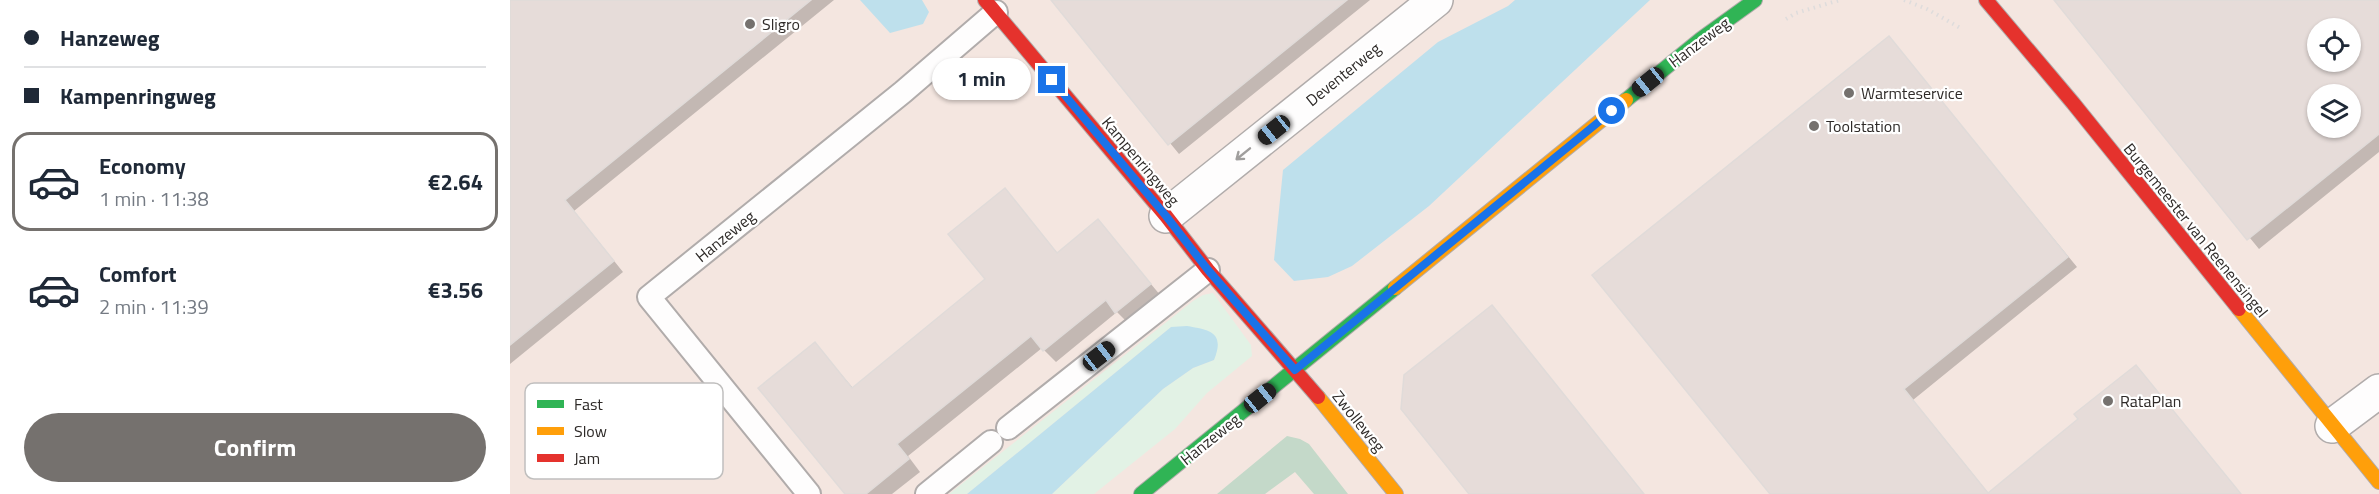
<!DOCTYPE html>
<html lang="en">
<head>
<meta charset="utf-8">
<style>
	:root { --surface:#fff; --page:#f2f2f3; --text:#1f2937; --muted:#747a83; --line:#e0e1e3; --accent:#75716e }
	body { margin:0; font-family:"Titillium Web",sans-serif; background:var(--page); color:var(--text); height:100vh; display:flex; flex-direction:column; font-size:22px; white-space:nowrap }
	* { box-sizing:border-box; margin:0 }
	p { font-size:20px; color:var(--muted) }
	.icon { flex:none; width:33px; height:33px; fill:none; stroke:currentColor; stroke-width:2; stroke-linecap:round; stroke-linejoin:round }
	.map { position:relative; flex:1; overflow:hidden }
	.panel { display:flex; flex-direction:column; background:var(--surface); width:510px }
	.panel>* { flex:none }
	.top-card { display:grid; align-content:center; height:132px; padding:0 24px; background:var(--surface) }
	.buttons { position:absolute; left:1797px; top:18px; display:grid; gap:12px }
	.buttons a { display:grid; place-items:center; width:54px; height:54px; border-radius:50%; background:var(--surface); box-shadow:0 2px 4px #0004; font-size:30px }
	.end { position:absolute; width:27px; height:27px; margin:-14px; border:8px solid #1a73e8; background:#fff; box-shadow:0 0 0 3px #fff }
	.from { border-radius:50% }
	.bubble { position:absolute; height:42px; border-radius:21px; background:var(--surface); box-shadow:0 2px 4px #0004; font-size:20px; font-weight:700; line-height:42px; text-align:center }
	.car { position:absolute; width:18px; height:36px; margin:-18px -9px; border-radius:8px; box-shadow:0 0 4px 2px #0007; background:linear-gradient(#222 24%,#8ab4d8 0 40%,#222 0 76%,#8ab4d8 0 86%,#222 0) }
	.top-card b { display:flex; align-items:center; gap:21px; height:57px; font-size:22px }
	.top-card b+b { border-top:2px solid var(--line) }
	.top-card i { width:15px; height:15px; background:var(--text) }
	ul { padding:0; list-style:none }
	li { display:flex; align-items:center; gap:18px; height:99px; margin:0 12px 9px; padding:0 12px; border:3px solid transparent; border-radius:18px }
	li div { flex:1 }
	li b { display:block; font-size:22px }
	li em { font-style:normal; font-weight:700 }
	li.on { border-color:var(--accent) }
	li>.icon { width:54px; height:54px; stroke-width:1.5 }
	.primary-button { display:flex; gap:12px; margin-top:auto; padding:12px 24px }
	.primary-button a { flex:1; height:69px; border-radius:36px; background:var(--accent); color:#fff; font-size:24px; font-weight:700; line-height:69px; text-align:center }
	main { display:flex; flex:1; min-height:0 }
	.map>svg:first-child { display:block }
</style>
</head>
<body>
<main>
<section class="panel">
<div class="top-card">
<b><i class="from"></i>Hanzeweg</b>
<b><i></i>Kampenringweg</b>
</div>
<ul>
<li class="on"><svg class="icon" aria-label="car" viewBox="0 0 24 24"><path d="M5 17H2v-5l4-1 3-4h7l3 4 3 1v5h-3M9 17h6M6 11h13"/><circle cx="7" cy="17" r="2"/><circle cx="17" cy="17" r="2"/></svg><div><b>Economy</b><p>1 min · 11:38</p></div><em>€2.64</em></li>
<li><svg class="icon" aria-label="car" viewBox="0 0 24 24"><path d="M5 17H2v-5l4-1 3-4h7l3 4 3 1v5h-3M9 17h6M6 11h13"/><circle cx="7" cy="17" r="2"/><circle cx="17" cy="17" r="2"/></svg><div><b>Comfort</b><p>2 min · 11:39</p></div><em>€3.56</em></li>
</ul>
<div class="primary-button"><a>Confirm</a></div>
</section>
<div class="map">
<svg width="1869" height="494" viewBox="0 0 1869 494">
	<rect width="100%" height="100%" fill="#faf4f1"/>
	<path fill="#f4e6e0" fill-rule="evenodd" d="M0 0H1869V494H0ZM1808 28H1840V62H1808ZM1808 94H1840V128H1808Z"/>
	<path fill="#e2f2e5" d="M703 293 741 345 742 356 697 393 665 429 584 494H542L653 389 683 368 704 360 661 327 457 494H439L683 301 693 295Z"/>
	<path fill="#c4d9c9" d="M777 436 790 439 799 444 838 494H804L785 472 755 494H707Z"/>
	<path fill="#bee0ec" d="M350 0H412L419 12 413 24 380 33Z
		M1005 0H1140L919 206 842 266 818 277 784 281 764 260 773 170 928 42 998 6Z
		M677 326C701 330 715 333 704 360L683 368 653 389 542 494H457L661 327Z"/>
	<path fill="#0003" fill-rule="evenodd" d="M0 0H324L64 211 113 272 0 364Z
		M543 0H860L669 154Z
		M1545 0H1869V152L1749 249ZM1808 28H1840V62H1808ZM1808 94H1840V128H1808Z
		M1379 38 1567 267 1403 400 1479 494 1570 420 1626 367 1731 494H1262Z
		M506 202 548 254 588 221 651 296 618 323 607 312 546 362 532 348 398 456 410 472 382 494H336L305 344 343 388 477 280Z"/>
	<path fill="#e6dcd9" stroke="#e0dbd9" stroke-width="1.5" fill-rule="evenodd" d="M0 0H301L55 200 104 261 0 345Z
		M541 0H837L658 145Z
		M1544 0H1869V134L1737 240ZM1808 28H1840V62H1808ZM1808 94H1840V128H1808Z
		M1379 36 1558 257 1394 389 1478 493 1568 419 1564 414 1626 365 1731 494H1260L1082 275Z
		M495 188 547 253 588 219 641 284 605 313 596 300 533 351 521 336 387 444 399 459 356 494H335L248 388 305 342 342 388 475 279 438 234Z
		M982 305 1134 494H959L891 409 894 375Z"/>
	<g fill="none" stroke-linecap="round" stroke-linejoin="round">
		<defs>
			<path id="lane" d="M498 428 698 270
				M299 494 139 297 393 92 486 12
				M417 494 481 442"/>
			<path id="street" d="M656 216 926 0
				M1822 426 1869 391"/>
			<path id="fast" d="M1116 100 1191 39 1245 0
				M631 494 885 288"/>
			<path id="slow" d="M885 288 1116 100
				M1729 309 1869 482
				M808 397 886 494"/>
			<path id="jam" d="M475 0 656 216 698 270 808 397
				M1476 0 1563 103 1729 309"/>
		</defs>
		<use href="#lane" stroke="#b1acab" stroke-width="26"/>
		<use href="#street" stroke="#b1acab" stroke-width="36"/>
		<use href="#fast" stroke="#b1acab" stroke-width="16"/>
		<use href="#slow" stroke="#b1acab" stroke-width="16"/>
		<use href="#jam" stroke="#b1acab" stroke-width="16"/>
		<path stroke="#dedcdc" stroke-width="4" stroke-dasharray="1.5 4.5" stroke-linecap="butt" d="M1394 0 1417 9 1452 29
			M1276 19 1286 13 1330 0"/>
		<use href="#lane" stroke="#fefdfd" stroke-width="22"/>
		<use href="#street" stroke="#fefdfd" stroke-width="33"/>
		<use href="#fast" stroke="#30b455" stroke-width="14"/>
		<use href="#slow" stroke="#ff9f0a" stroke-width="14"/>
		<use href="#jam" stroke="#e5322d" stroke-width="14"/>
	</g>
	<defs><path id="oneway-shaft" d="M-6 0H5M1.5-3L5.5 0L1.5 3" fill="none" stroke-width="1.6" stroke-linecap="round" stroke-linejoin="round" transform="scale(1.5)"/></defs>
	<use stroke="#a09e9d" href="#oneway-shaft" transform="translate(733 154) rotate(141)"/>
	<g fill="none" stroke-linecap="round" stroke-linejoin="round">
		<path stroke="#1a73e8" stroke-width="8" d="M542 80 656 216 698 270 785 370 1102 111"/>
	</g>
	<g fill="#75716e" stroke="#fff" stroke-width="2">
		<circle cx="240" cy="24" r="6"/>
		<circle cx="1339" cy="93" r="6"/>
		<circle cx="1304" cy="126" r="6"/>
		<circle cx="1598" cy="401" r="6"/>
	</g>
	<g text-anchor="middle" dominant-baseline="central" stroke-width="4.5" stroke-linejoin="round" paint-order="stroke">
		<g font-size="16" fill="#2e2a28" stroke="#fff" text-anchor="start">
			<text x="252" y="24">Sligro</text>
			<text x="1351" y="93">Warmteservice</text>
			<text x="1316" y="126">Toolstation</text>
			<text x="1610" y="401">RataPlan</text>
		</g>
		<g font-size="16" fill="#2e2a28" stroke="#fff">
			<text transform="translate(1189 42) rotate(-37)">Hanzeweg</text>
			<text transform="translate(833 74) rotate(-39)">Deventerweg</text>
			<text transform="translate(631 161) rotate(50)">Kampenringweg</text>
			<text transform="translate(1686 230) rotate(51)">Burgemeester van Reenensingel</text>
			<text transform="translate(215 236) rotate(-39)">Hanzeweg</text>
			<text transform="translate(849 421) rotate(51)">Zwolleweg</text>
			<text transform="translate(700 439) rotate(-39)">Hanzeweg</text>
		</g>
	</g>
	<rect x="15" y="383" width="198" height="96" rx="9" fill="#fff" stroke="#c0bfbe" stroke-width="1.5"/>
	<rect x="27" y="400" width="27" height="8" fill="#30b455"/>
	<rect x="27" y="427" width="27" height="8" fill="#ff9f0a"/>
	<rect x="27" y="454" width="27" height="8" fill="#e5322d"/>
	<g font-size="16" fill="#2e2a28">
		<text x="64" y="410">Fast</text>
		<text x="64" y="437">Slow</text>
		<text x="64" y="464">Jam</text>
	</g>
</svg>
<div class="buttons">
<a><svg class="icon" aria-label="locate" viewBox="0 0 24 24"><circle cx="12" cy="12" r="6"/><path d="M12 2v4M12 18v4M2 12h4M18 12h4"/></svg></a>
<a><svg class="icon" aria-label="layers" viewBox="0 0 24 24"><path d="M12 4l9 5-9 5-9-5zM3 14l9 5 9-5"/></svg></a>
</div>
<i class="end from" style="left:1102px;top:111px"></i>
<i class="end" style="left:542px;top:80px"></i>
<div class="bubble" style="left:422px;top:58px;width:99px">1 min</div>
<i class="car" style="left:1138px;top:82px;rotate:231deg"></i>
<i class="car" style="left:764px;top:130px;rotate:231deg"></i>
<i class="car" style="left:589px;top:356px;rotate:52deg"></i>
<i class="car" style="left:750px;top:398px;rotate:51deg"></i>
</div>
</main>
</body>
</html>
